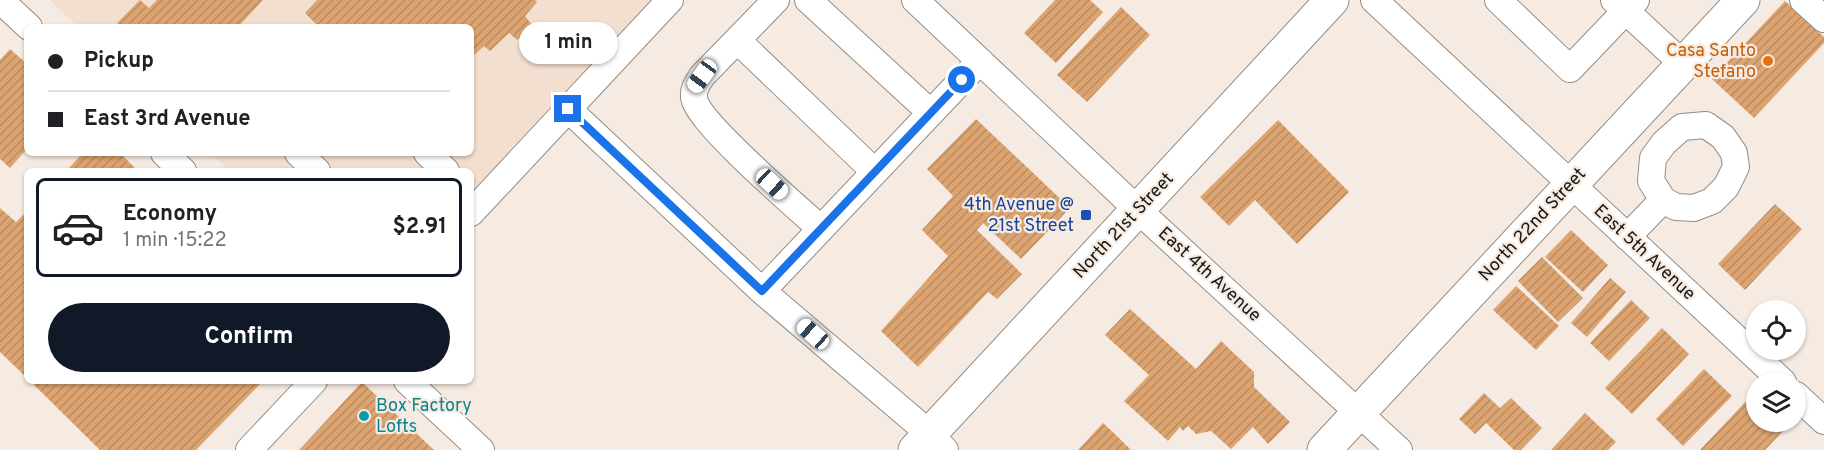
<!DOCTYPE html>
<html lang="en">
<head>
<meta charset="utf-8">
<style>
	:root { --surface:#fff; --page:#f6f6f6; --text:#202124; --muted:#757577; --line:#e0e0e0; --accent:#111827 }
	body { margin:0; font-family:Overpass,sans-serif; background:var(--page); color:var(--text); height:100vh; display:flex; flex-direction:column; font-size:22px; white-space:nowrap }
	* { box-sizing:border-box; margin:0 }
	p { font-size:20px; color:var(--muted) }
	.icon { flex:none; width:33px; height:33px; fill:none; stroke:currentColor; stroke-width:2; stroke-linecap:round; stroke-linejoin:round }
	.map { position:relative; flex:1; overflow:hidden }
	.drawer { position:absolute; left:24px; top:168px; width:450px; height:216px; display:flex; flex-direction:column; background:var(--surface); border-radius:9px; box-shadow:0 2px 4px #0004 }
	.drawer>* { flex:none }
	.top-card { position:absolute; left:24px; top:24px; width:450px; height:132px; border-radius:9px; box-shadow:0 2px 4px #0004; display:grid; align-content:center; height:132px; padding:0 24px; background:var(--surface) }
	.tools { position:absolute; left:1746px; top:300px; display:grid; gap:12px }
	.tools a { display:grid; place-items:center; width:60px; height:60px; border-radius:50%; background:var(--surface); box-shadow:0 2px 4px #0004; font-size:30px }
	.end { position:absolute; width:27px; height:27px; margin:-14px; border:8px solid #1a73e8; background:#fff; box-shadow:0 0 0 3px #fff }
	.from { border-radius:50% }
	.bubble { position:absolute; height:42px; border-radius:21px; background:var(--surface); box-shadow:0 2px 4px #0004; font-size:20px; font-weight:700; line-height:42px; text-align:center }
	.car { position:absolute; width:18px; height:36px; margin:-18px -9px; border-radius:8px; box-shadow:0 0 4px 2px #0007; background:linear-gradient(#fff 24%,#345 0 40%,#fff 0 76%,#345 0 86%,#fff 0) }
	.top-card b { display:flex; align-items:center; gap:21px; height:57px; font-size:22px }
	.top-card b+b { border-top:2px solid var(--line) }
	.top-card i { width:15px; height:15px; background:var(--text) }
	ul { padding:10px 0 0; list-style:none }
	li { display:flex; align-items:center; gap:18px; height:99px; margin:0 12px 9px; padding:0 12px; border:3px solid transparent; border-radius:9px }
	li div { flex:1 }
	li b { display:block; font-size:22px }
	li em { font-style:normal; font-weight:700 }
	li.active { border-color:var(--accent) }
	li>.icon { width:54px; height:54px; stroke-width:1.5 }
	.primary-button { display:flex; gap:12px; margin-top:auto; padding:12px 24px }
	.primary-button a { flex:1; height:69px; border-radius:36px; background:var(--accent); color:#fff; font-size:24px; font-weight:700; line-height:69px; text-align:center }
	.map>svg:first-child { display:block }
</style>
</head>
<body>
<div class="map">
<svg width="1824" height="450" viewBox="0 0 1824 450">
	<defs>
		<pattern id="building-hatch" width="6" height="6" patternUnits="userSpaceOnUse" patternTransform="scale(1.5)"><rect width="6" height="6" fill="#dca470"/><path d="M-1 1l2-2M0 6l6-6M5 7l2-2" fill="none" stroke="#bc8c60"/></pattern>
	</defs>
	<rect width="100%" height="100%" fill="#f6ebe2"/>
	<path fill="#f3dfd0" d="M50 0H659L471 191V171H229L210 153H471V27H78Z"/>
	<path fill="url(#building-hatch)" d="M140 0 149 8 157 0H263L238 27H121L117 23Z
		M317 0H535L537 2 525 16 533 26 517 40 509 33 490 51 484 46 471 58V27H319L305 13Z
		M1055 0H1090L1103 12 1056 63 1024 33Z
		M1785 1 1824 37V43L1754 118 1712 79Z
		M1121 7 1150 35 1087 102 1057 75Z
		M10 49 27 64V149L10 168 0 159V60Z
		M976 119 1070 208 1021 259 983 223 977 230 1022 274 997 299 988 292 918 367 881 331 948 256 922 230 953 196 927 169Z
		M1278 120 1349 192 1297 244 1255 200 1229 226 1200 197Z
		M83 153H120L138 171H66Z
		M1775 204 1802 229 1745 290 1718 264Z
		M0 208 16 222 27 211V378L0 352Z
		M1571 230 1608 265 1583 292 1545 257Z
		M1542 257 1583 298 1558 322 1518 281Z
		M1610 278 1626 292 1587 337 1571 323Z
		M1516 286 1559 326 1536 350 1493 310Z
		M1631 300 1650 318 1609 361 1590 343Z
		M1130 309 1196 369 1221 341 1254 372V387L1290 422 1268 444 1253 427 1231 449 1211 431 1196 434 1188 426 1183 431 1180 427 1168 441 1124 401 1149 375 1105 335Z
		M1662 328 1689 354 1632 414 1605 388Z
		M1704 369 1732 396 1683 446 1656 419Z
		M30 381H263L196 450H100Z
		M362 382 434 450H299Z
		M1484 393 1500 408 1511 398 1542 428 1521 450H1514L1486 423 1475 434 1459 419Z
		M1749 398 1756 404V422H1775L1784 430 1765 450H1700Z
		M1585 413 1616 442 1608 450H1551Z
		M1103 423 1117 436 1131 450H1078Z"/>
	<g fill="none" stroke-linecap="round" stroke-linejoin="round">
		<defs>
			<path id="minor" d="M0 0 29 27
				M776 0 702 76C698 83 693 88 694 97 696 121 798 208 821 229
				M808 0 931 113
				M915 0 1139 211 1399 450
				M1374 0 1783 382
				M1498 0 1570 69 1636 0
				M1614 0 1683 64
				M1803 0 1824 19
				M737 40 875 172
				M568 109 762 291 930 434 945 450
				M164 153 183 171
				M298 153 317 171
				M427 153 446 171
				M471 213 670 0
				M1627 237 1663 200 1676 207 1694 208 1712 201 1726 187 1736 167 1734 153 1723 137 1706 125 1682 127 1664 143 1653 158 1651 181 1663 200
				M762 291 980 61
				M407 381 481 450
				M1796 395 1824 421
				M249 450 314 381"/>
			<path id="major" d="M915 450 1332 0
				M1324 450 1743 0"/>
		</defs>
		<use href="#minor" stroke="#958c84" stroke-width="28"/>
		<use href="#major" stroke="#958c84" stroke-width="35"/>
		<use href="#minor" stroke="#fff" stroke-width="26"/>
		<use href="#major" stroke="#fff" stroke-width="33"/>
	</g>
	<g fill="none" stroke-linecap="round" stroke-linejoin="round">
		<path stroke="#1a73e8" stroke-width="8" d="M568 109 762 291 962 80"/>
	</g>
	<circle fill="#e8710a" stroke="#f6ebe2" stroke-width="2" cx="1768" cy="61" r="6"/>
	<rect fill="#1a4fb4" stroke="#f6ebe2" stroke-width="2" x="1080" y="209" width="12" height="12" rx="3"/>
	<circle fill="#0f9aa8" stroke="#f6ebe2" stroke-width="2" cx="364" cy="416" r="6"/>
	<g text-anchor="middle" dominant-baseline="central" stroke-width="4.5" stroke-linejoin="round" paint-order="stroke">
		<g font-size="18" fill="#c56008" stroke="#f6ebe2" text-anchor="end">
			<text x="1756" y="51">Casa Santo<tspan x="1756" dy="21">Stefano</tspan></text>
		</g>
		<g font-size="18" fill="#164399" stroke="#f6ebe2" text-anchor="end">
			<text x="1074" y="205">4th Avenue @<tspan x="1074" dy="21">21st Street</tspan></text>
		</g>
		<g font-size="18" fill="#1a1714" stroke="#f6ebe2">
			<text transform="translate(1533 225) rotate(-47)">North 22nd Street</text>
			<text transform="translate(1124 226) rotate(-47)">North 21st Street</text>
			<text transform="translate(1644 253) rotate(43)">East 5th Avenue</text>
			<text transform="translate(1209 275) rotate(42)">East 4th Avenue</text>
		</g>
		<g font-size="18" fill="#0d838f" stroke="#f6ebe2" text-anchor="start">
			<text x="376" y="406">Box Factory<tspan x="376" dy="21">Lofts</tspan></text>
		</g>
	</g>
</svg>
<div class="tools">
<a><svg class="icon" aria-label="locate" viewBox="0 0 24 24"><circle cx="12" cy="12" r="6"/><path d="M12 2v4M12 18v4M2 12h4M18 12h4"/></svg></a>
<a><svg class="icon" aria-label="layers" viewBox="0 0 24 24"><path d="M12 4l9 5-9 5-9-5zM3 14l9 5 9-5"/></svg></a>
</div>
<i class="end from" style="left:962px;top:80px"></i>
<i class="end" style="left:568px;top:109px"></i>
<div class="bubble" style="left:519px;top:22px;width:99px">1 min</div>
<i class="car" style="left:702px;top:76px;rotate:216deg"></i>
<i class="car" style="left:772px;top:184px;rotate:133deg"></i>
<i class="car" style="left:813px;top:334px;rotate:311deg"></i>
<div class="top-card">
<b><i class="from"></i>Pickup</b>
<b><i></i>East 3rd Avenue</b>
</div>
<section class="drawer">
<ul>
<li class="active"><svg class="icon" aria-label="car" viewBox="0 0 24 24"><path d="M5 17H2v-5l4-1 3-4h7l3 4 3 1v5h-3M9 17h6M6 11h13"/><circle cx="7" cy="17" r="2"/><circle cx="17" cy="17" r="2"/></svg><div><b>Economy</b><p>1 min · 15:22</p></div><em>$2.91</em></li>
</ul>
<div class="primary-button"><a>Confirm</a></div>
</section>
</div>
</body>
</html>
